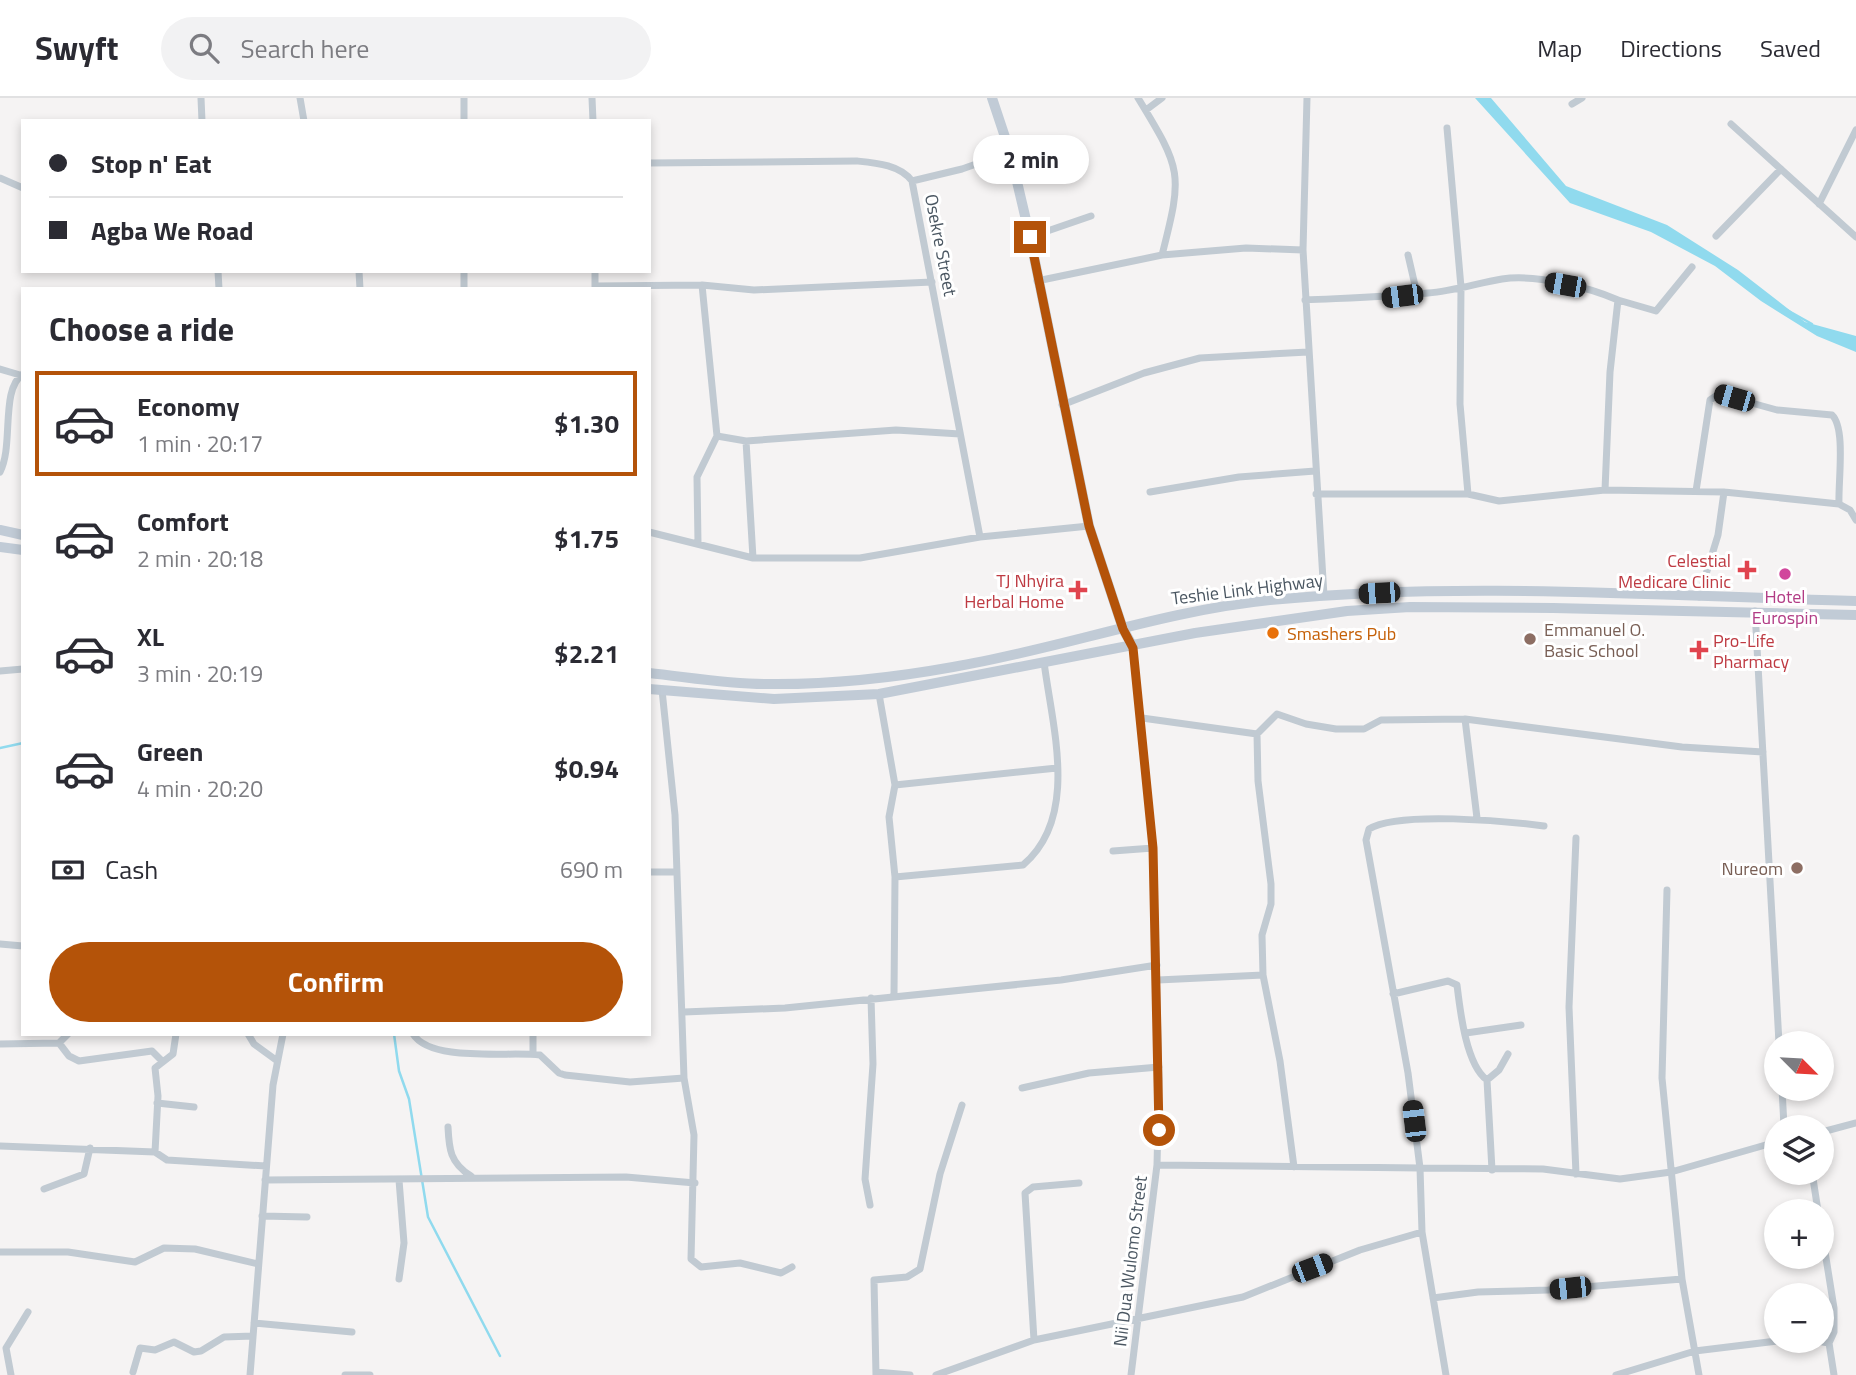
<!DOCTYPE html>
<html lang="en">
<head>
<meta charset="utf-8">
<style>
	:root { --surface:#fff; --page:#f2f2f3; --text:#2b2b33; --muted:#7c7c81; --line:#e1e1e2; --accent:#b45309 }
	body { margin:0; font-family:"Titillium Web",sans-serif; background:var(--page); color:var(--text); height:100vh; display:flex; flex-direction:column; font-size:26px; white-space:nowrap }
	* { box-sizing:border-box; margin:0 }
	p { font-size:23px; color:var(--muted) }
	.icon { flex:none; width:38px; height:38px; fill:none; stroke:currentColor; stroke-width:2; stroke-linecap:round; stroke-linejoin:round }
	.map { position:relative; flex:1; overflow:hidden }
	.sheet { position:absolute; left:21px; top:189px; width:630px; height:749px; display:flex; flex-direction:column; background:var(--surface); border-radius:0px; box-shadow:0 4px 10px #0003 }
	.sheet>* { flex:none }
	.guide { position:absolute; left:21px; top:21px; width:630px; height:154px; border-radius:0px; box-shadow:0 4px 10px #0003; display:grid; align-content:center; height:154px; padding:0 28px; background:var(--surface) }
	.needle { width:46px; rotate:114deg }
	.fabs { position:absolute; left:1764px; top:933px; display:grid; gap:14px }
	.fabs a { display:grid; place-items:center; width:70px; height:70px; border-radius:50%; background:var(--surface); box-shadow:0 4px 10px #0003; font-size:35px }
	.end { position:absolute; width:32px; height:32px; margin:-16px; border:9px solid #b45309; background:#fff; box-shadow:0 0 0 4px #fff }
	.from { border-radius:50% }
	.bubble { position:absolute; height:49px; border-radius:24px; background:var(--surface); box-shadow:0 4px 10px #0003; font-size:23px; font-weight:700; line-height:49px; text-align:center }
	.car { position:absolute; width:21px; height:42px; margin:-21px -10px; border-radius:9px; box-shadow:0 0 5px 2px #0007; background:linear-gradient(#222 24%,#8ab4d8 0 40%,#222 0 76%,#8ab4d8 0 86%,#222 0) }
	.guide b { display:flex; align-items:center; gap:24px; height:66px; font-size:26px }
	.guide b+b { border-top:2px solid var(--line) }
	.guide i { width:18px; height:18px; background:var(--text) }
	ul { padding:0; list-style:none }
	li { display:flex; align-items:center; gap:21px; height:105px; margin:0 14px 10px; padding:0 14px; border:4px solid transparent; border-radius:0px }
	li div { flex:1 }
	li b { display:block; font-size:26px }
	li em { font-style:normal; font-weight:700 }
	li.active { border-color:var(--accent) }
	li>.icon { width:63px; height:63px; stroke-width:1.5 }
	h2 { padding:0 28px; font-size:32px; line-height:84px }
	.pay { display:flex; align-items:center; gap:18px; height:77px; padding:0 28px; font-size:26px }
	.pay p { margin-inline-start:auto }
	.action { display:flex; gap:14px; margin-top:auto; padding:14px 28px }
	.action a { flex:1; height:80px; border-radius:42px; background:var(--accent); color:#fff; font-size:28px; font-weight:700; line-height:80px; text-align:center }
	header { display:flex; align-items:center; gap:42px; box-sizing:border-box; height:98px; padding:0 35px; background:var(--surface); border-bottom:2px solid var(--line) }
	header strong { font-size:33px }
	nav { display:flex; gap:38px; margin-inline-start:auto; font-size:24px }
	.search { width:490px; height:63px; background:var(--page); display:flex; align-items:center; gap:18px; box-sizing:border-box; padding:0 24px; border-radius:38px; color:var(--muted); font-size:26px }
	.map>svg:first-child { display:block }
</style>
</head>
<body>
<header>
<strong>Swyft</strong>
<div class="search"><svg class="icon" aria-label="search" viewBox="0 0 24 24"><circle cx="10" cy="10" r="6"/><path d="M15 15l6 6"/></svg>Search here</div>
<nav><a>Map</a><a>Directions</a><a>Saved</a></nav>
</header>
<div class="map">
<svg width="1856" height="1277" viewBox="0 0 1856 1277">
	<rect width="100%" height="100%" fill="#f5f3f3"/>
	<path fill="#90daee" d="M1475 0H1491L1566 88 1667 127 1738 172 1805 224 1856 238V254L1817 238 1761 203 1715 168 1651 134 1570 105Z"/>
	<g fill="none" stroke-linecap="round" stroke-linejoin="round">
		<path stroke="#90daee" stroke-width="2.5" d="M1787 212 1812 226
			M0 650 23 645
			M394 936 399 973 409 1001 428 1119 500 1258"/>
		<path stroke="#c1cad2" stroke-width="7" d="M201 0 202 23
			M300 0 304 23
			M592 0 593 23
			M1138 0C1182 72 1183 75 1162 157
			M1307 0 1303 152 1324 498
			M1572 6 1582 0
			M1146 12 1162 0
			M464 23V0
			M1731 26 1856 139
			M1447 30 1461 189 1460 306 1468 396
			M649 65 857 63C877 65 900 67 912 83L980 439
			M0 80 23 90
			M912 83 962 71 1010 54
			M1819 106 1856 32
			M1716 138 1781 71
			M1030 139 1091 118
			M1408 157 1417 196
			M218 173 219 191
			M359 173 360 191
			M464 173V191
			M1037 183 1162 157 1246 150 1303 152
			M702 187 717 338 746 343 896 332 960 336
			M595 188 702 187 754 192 932 184
			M595 190V173
			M1305 202C1346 200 1387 199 1428 195 1453 193 1478 185 1502 181 1536 176 1588 189 1618 202L1610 274 1605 392 1499 403 1468 396H1316
			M1618 202 1656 213 1692 169
			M0 271 20 277
			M1062 307 1144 275 1200 260 1308 254
			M746 343 753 460
			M0 374C14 348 0 291 23 276
			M1605 392 1724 394 1839 406 1850 412 1856 422
			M1696 393 1710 302 1719 296 1777 312 1832 317C1846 330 1838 384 1839 406
			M1150 394 1239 379 1315 373
			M649 434 753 460H860L980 439 1089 428
			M698 445 697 379 717 338
			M1699 499 1718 437 1724 394
			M1755 513 1779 945
			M0 573 23 571
			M662 592 675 717 684 980 694 1037 691 1161 701 1169 740 1165 781 1175 792 1169
			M879 596 895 687 889 719 895 779
			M1142 620 1257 636 1277 616 1306 626 1336 631H1364L1381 622 1465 621 1682 649 1763 654
			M1465 621 1477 720
			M895 687 1057 670
			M1544 728C1507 723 1398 713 1369 731L1366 742 1408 975 1420 1070 1543 1071 1620 1081 1671 1074 1776 1044
			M1576 740 1569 909 1576 1076
			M1113 753 1153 750
			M649 774H677
			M1667 792 1662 980 1682 1181 1699 1277
			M0 846 23 848
			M1263 877 1280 963 1294 1069
			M1158 882 1263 877 1262 837 1271 806V786L1258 683 1257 636
			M1393 896 1448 883 1457 887C1460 912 1466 967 1487 982
			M894 897 895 779 1023 767C1080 719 1052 628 1044 564
			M684 914 785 910 1061 882 1157 867
			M1466 935 1521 927
			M248 936 254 946 276 962
			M413 936C431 965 511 953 540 957L559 975 565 977 630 984 684 980
			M533 936V956
			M59 945 69 958 79 963 152 953 162 963
			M0 946 59 945 68 936
			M1022 990 1089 975 1159 969
			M1782 990 1784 1029
			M157 1005 194 1009
			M448 1029C449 1051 450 1065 471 1078
			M1822 1034 1856 1025
			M0 1048 155 1054 167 1062 266 1068
			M155 1054 158 998 155 970 173 956 176 936
			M1492 1072 1487 982 1499 972 1508 956
			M1812 1074 1818 1113
			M265 1082 626 1079 695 1085
			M44 1091 84 1076 90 1050
			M870 1107 865 1081 873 966 871 900
			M262 1118 307 1119
			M1422 1134 1446 1277
			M1822 1135 1834 1210V1234L1829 1245 1834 1277
			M0 1154H68L135 1164 164 1150 195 1151 258 1166
			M399 1181 404 1145 399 1082
			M1433 1200 1478 1194 1548 1192 1682 1181
			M254 1225 352 1234
			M1034 1242 1025 1095 1033 1089 1079 1085
			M1810 1242 1829 1245
			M133 1274 140 1250 155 1252 174 1244 194 1254 201 1253 224 1239 253 1238
			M876 1274 910 1277
			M11 1277 6 1250 28 1214
			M250 1277 273 987 283 936
			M345 1277H370
			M876 1277 874 1182 907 1179 920 1171 940 1076 962 1007
			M936 1277 1034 1242 1243 1199 1360 1152 1422 1134 1420 1070 1157 1067
			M1131 1277 1157 1067 1159 982 1153 750 1133 549
			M1616 1277 1695 1253 1785 1242"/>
		<path stroke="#c1cbd6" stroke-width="10" d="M992 0 1010 54 1030 139 1089 428 1123 531 1133 549
			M0 432 23 437
			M0 449 23 452
			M649 575C687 579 727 586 765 586 827 587 892 580 953 569 1060 551 1162 513 1270 502 1464 483 1661 498 1856 503
			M649 591 774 601 879 596 1195 535 1347 513 1410 509 1553 510 1856 517"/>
	</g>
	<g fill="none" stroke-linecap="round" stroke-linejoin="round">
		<path stroke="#b45309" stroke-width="9" d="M1030 139 1089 428 1123 531 1133 550 1153 750 1159 1032"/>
	</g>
	<g fill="#e0444e" stroke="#fff" stroke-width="2.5">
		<path d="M1743.5 461.5h7v7h7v7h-7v7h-7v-7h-7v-7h7z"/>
		<path d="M1074.5 481.5h7v7h7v7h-7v7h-7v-7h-7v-7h7z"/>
		<path d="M1695.5 541.5h7v7h7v7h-7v7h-7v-7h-7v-7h7z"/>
	</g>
	<circle fill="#d1479c" stroke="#fff" stroke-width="2.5" cx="1785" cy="476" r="7"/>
	<circle fill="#e8710a" stroke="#fff" stroke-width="2.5" cx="1273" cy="535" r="7"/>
	<g fill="#8d6e63" stroke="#fff" stroke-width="2.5">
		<circle cx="1530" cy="541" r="7"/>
		<circle cx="1797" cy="770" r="7"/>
	</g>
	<g text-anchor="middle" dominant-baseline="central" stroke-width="6" stroke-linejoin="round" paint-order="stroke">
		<g font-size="18" fill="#4a5661" stroke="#fff">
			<text transform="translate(941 147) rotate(79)">Osekre Street</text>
			<text transform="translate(1247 491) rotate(-7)">Teshie Link Highway</text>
			<text transform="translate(1130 1163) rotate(-83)">Nii Dua Wulomo Street</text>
		</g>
		<g font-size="18" fill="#be3a42" stroke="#fff" text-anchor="end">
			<text x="1731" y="462">Celestial<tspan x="1731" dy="21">Medicare Clinic</tspan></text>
			<text x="1064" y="482">TJ Nhyira<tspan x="1064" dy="21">Herbal Home</tspan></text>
			<text x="1713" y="542" text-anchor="start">Pro-Life<tspan x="1713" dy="21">Pharmacy</tspan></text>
		</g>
		<g font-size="18" fill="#b23c85" stroke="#fff">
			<text x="1785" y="498">Hotel<tspan x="1785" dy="21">Eurospin</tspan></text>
		</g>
		<g font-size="18" fill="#785e54" stroke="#fff" text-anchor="start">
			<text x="1544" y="531">Emmanuel O.<tspan x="1544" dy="21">Basic School</tspan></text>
			<text x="1783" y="770" text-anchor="end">Nureom</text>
		</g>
		<g font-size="18" fill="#c56008" stroke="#fff" text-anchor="start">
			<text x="1287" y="535">Smashers Pub</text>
		</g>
	</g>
</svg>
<div class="fabs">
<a><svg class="needle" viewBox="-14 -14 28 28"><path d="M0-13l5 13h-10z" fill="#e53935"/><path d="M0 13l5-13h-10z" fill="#7c7c81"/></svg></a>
<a><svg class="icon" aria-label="layers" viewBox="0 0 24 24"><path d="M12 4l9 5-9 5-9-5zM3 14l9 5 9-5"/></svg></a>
<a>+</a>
<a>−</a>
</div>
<i class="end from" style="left:1159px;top:1032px"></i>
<i class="end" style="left:1030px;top:139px"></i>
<div class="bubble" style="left:973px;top:37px;width:116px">2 min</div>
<i class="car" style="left:1565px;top:187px;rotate:280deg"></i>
<i class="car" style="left:1402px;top:198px;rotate:263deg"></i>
<i class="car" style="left:1734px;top:300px;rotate:286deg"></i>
<i class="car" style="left:1379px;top:495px;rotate:267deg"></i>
<i class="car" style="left:1414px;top:1023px;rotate:353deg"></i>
<i class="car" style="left:1312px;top:1170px;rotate:69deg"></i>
<i class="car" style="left:1570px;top:1190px;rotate:264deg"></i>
<div class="guide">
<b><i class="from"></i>Stop n' Eat</b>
<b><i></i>Agba We Road</b>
</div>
<section class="sheet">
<h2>Choose a ride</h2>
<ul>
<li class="active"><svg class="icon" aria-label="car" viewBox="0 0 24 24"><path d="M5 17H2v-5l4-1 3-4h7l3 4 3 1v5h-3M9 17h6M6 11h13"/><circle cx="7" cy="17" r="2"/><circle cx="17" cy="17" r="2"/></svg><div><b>Economy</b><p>1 min · 20:17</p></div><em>$1.30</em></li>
<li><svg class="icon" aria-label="car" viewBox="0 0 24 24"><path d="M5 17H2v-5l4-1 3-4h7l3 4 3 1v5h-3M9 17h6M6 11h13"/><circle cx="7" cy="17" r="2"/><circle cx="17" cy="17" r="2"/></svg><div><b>Comfort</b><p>2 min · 20:18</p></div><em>$1.75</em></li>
<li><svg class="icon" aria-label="car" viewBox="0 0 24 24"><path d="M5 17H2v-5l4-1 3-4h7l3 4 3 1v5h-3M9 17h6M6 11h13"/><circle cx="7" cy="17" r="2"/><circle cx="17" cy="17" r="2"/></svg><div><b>XL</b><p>3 min · 20:19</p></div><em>$2.21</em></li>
<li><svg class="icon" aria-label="car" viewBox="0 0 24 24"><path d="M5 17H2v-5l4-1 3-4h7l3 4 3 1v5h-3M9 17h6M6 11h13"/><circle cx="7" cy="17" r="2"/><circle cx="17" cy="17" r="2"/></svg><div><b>Green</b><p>4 min · 20:20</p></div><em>$0.94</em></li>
</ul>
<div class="pay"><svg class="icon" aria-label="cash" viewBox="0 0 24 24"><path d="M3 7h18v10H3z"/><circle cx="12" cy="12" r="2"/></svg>Cash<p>690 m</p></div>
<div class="action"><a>Confirm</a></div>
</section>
</div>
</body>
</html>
